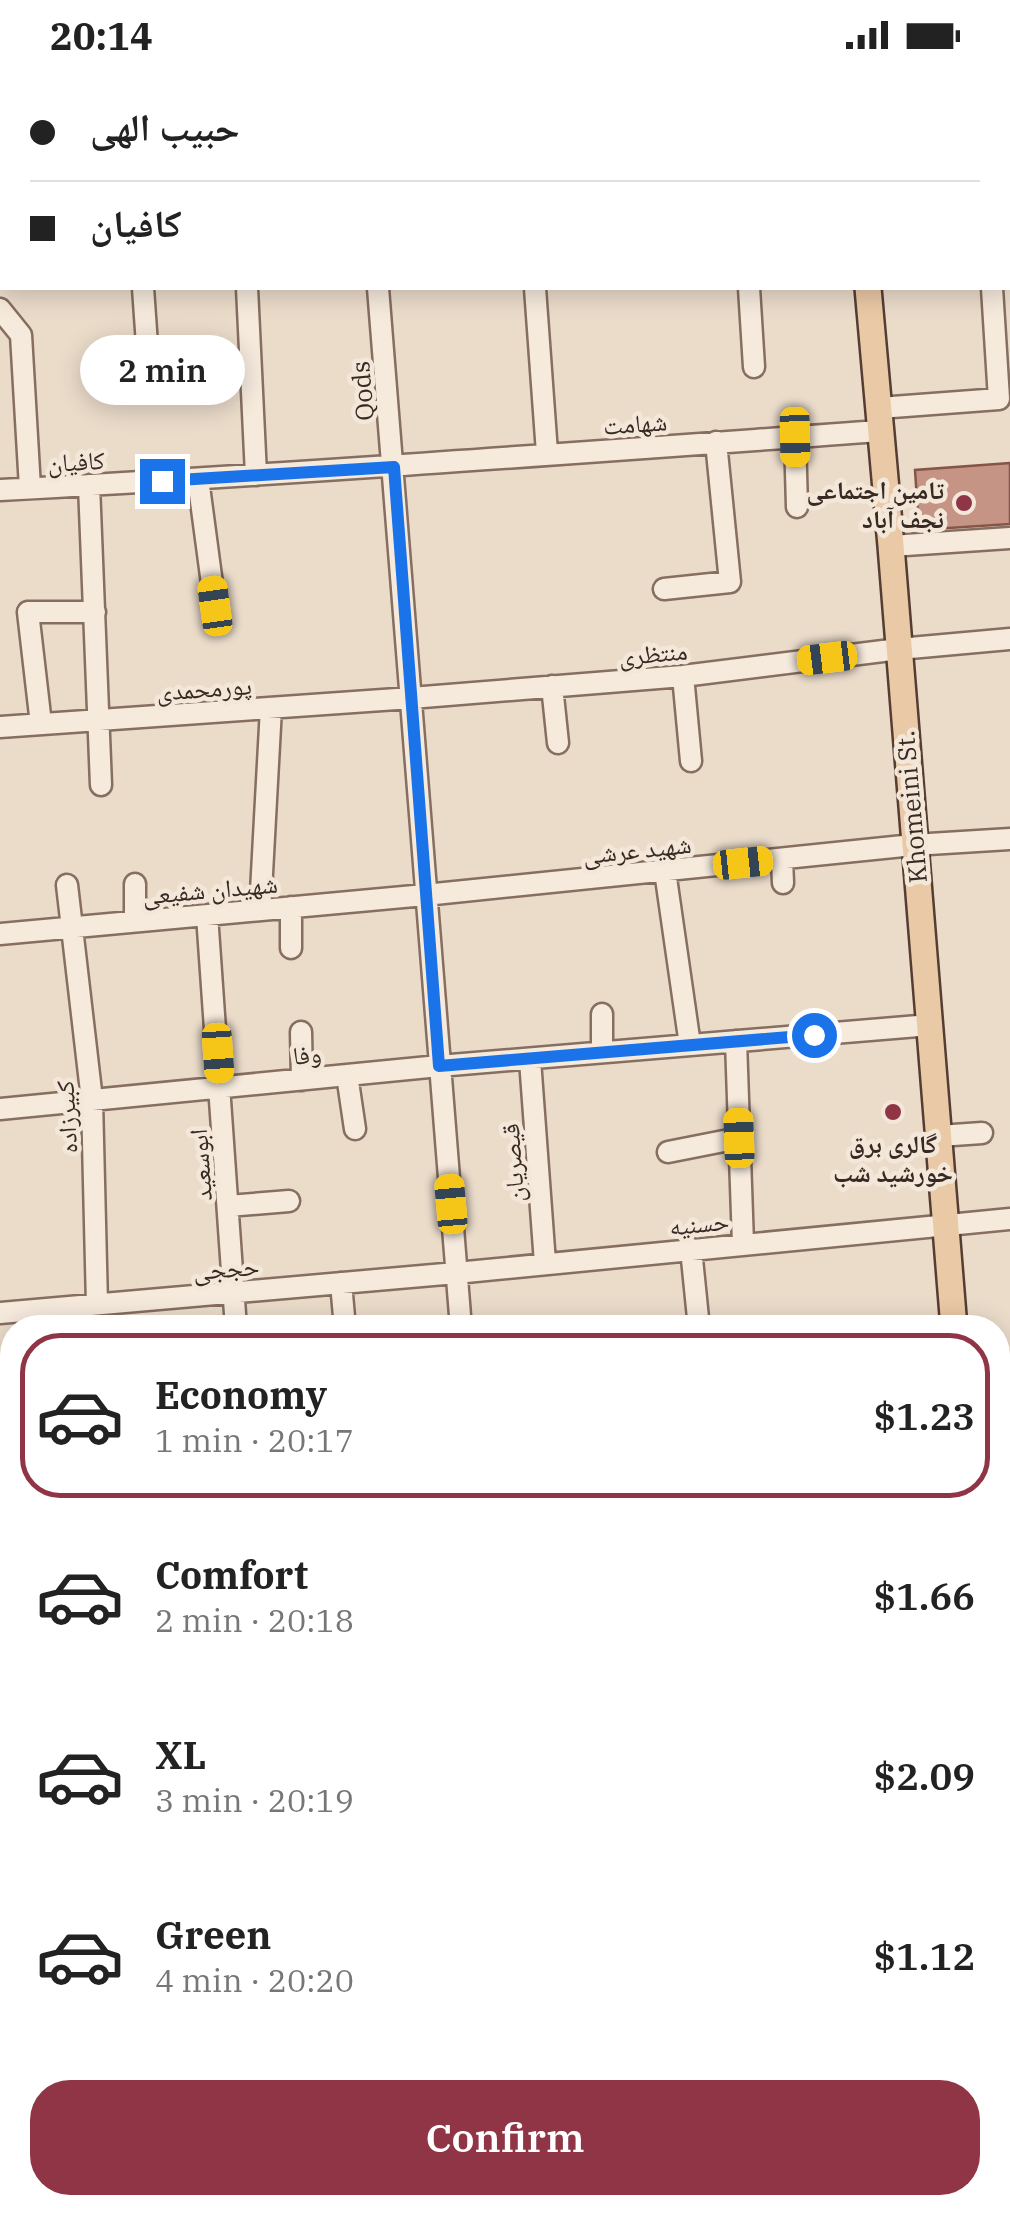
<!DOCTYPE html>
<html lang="en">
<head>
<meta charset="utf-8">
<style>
	:root { --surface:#fff; --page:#f2f2f2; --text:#222; --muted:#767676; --line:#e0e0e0; --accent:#903546 }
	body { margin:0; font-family:"IBM Plex Serif","Noto Naskh Arabic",serif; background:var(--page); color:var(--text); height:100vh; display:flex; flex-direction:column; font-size:38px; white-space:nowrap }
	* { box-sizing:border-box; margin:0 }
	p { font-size:32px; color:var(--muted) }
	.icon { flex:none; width:55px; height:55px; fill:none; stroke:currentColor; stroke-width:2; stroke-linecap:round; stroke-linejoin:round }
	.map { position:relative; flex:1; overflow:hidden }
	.details { position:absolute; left:0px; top:1245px; width:1010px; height:900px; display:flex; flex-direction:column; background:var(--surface); border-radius:40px 40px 0 0; box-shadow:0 5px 25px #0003 }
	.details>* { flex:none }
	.banner { position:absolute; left:0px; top:0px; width:1010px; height:220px; box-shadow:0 5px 25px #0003; display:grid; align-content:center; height:220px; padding:0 30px; background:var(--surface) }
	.end { position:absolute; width:45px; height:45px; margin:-22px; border:12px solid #1a73e8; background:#fff; box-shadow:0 0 0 5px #fff }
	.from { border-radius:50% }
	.bubble { position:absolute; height:70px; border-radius:35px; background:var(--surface); box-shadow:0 5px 25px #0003; font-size:32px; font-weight:600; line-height:70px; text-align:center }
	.car { position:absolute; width:30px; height:60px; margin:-30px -15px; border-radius:12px; box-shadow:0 0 8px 2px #0007; background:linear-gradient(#f5c518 24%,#345 0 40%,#f5c518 0 76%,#345 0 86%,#f5c518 0) }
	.banner b { display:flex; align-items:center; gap:35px; height:95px; font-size:38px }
	.banner b+b { border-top:2px solid var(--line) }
	.banner i { width:25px; height:25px; background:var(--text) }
	ul { padding:18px 0 0; list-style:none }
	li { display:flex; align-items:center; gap:30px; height:165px; margin:0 20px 15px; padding:0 10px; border:5px solid transparent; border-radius:40px }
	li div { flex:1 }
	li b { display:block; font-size:38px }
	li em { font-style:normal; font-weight:600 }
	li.active { border-color:var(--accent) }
	li>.icon { width:90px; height:90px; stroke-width:1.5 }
	.primary-button { display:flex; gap:20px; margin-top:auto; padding:20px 30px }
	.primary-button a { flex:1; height:115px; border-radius:40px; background:var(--accent); color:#fff; font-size:40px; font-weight:600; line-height:115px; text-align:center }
	.status { display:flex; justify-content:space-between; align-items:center; height:70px; padding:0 50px; background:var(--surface); direction:ltr }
	.status svg { height:28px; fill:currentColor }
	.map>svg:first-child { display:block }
</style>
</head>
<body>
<div class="status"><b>20:14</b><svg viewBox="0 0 49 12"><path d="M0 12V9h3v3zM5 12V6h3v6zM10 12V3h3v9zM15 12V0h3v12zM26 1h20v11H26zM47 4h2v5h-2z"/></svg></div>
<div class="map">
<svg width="1010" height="2145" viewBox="0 0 1010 2145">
	<rect width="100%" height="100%" fill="#ebdcca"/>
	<path fill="#c69484" stroke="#845548" stroke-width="2.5" d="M1010 393V454L919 460 915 400Z"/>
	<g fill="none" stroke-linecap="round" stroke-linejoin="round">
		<defs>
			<path id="minor" d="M121 0V2
				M232 0V2
				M360 0V2
				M406 0 407 2
				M583 0 584 2
				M0 117H2
				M143 218 150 317
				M247 218 256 405
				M378 218 461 1258
				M535 218 547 383
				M749 218 754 297
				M0 239 21 265 30 418
				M879 338 999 329 992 218
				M795 367 797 437
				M198 409 215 536
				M89 415 101 715
				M0 420C294 404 587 382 880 361
				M891 476 1010 468
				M664 519 730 512 716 372
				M683 606 691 691
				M552 616 558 673
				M41 654 28 542H95
				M0 657 411 628 683 606 899 579 1010 569
				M782 789 783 813
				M665 801 690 975
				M135 814V851
				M67 815 92 1030 97 1235
				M291 837V878
				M260 840 271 638
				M207 845 236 1258
				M0 864 425 825 913 775 1010 769
				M602 944V982
				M301 962 302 1010
				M736 971 743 1174
				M530 990 545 1193
				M347 1005 355 1059
				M0 1039 439 996 930 955
				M939 1066 982 1063
				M668 1082 739 1068
				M228 1136 289 1131
				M691 1179 699 1258
				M341 1213 345 1258
				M0 1243 456 1203 1010 1149
				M998 1321H1010
				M998 1382 1010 1377
				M0 1522 12 1521
				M998 1727 1010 1726
				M0 1810 12 1809
				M95 2132 96 2145
				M223 2132 224 2145
				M308 2132 309 2145
				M537 2132 538 2145
				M783 2132 784 2145
				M845 2132 846 2145
				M328 2145 484 2132"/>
			<path id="major" d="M849 0V2
				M868 218 891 476 954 1258
				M998 1807 1010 1949"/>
		</defs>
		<use href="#minor" stroke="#866e60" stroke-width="25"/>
		<use href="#major" stroke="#553d33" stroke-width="30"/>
		<use href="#minor" stroke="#f6eadd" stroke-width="20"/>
		<use href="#major" stroke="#eac9a6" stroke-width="25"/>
	</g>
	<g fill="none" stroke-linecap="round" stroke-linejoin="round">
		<path stroke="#1a73e8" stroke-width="12" d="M162 411 394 397 439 996 814 965"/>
	</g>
	<g fill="#903546" stroke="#f3e7d9" stroke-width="4">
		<circle cx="964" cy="433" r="10"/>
		<circle cx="893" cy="1042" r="10"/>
	</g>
	<g text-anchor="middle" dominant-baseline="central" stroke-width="9" stroke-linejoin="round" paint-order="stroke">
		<g font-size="25" fill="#382922" stroke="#f3e7d9">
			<text transform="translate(362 321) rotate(-95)">Qods</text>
			<text transform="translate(635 353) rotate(-4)">شهامت</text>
			<text transform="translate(76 391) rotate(-3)">کافیان</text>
			<text transform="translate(653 583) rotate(-5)">منتظری</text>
			<text transform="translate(204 618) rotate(-4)">پورمحمدی</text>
			<text transform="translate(911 737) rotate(-95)">Khomeini St.</text>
			<text transform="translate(637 779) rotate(-6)">شهید عرشی</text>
			<text transform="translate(210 819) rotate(-5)">شهیدان شفیعی</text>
			<text transform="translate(307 984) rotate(-5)">وفا</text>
			<text transform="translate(66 1047) rotate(-93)">کبیرزاده</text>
			<text transform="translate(512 1093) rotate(-94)">قیصریان</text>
			<text transform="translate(200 1095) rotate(-94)">ابوسعید</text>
			<text transform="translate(699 1153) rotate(-6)">حسنیه</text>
			<text transform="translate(226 1198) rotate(-5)">حججی</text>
		</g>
		<g font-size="25" font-weight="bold" fill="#382922" stroke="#f3e7d9" text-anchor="end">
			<text x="944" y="419">تامین اجتماعی<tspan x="944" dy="29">نجف آباد</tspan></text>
			<text x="893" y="1073" text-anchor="middle">گالری برق<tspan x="893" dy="29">خورشید شب</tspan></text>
		</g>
	</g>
</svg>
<i class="end from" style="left:814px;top:965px"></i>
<i class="end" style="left:162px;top:411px"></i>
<div class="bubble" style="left:80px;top:265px;width:165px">2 min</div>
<i class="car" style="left:795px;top:367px;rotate:179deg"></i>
<i class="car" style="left:215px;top:536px;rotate:352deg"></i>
<i class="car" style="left:827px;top:588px;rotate:263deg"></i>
<i class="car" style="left:743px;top:793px;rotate:84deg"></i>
<i class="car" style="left:218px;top:983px;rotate:176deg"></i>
<i class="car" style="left:739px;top:1068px;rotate:358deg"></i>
<i class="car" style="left:451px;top:1134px;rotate:355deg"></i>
<div class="banner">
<b><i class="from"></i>حبیب الهی</b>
<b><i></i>کافیان</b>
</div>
<section class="details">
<ul>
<li class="active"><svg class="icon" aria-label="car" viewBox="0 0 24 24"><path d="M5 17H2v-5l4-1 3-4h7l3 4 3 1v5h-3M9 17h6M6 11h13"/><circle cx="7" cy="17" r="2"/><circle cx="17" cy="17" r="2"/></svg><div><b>Economy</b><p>1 min · 20:17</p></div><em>$1.23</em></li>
<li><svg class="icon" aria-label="car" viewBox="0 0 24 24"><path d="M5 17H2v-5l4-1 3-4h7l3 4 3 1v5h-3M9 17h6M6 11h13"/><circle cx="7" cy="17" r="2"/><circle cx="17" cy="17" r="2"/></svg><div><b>Comfort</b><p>2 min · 20:18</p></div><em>$1.66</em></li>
<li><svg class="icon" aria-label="car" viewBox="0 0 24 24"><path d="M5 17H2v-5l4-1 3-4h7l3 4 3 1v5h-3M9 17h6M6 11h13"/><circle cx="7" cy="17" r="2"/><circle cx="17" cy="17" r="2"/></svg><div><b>XL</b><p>3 min · 20:19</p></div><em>$2.09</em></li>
<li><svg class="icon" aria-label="car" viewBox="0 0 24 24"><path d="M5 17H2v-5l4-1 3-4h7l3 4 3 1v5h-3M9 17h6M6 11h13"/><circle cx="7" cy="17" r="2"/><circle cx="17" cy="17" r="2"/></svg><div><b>Green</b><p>4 min · 20:20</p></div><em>$1.12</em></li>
</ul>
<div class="primary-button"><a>Confirm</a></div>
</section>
</div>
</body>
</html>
